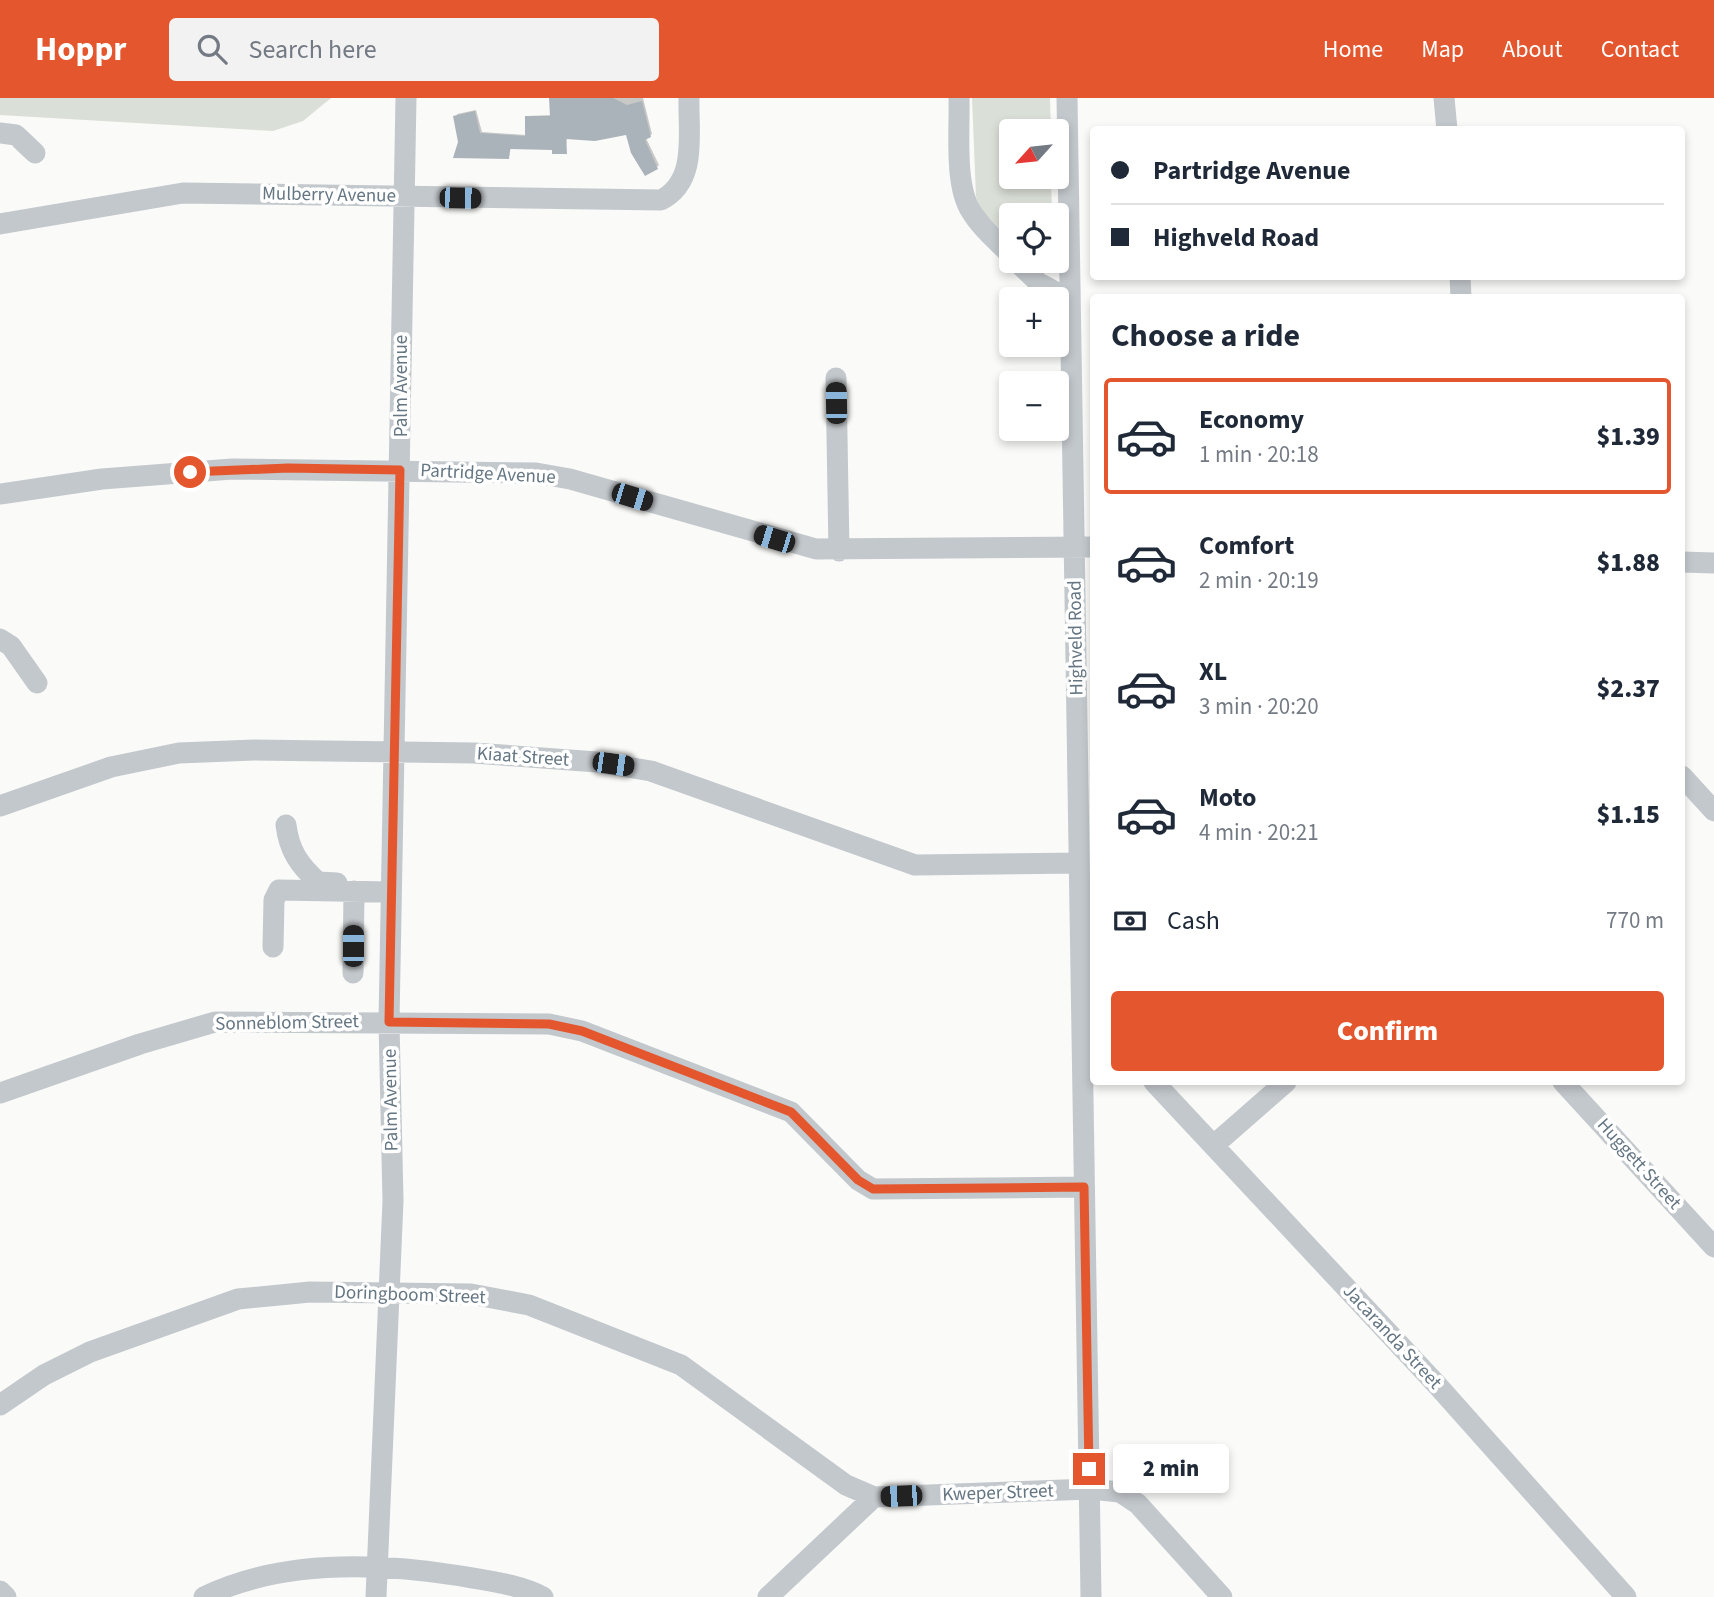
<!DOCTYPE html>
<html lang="en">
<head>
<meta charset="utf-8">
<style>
	:root { --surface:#fff; --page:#f2f2f3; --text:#1f2937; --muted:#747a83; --line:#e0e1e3; --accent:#e4572e }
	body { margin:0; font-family:"Source Sans 3",sans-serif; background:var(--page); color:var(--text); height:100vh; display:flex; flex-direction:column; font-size:26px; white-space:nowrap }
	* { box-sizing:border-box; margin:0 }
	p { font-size:23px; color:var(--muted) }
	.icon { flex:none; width:38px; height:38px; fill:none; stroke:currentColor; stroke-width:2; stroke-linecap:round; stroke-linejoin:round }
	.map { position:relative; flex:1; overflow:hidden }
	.sheet { position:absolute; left:1090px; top:196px; width:595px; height:791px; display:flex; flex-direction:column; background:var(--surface); border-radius:7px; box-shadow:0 4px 10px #0003 }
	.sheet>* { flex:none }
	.banner { position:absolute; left:1090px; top:28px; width:595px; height:154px; border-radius:7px; box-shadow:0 4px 10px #0003; display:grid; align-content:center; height:154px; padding:0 21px; background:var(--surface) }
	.needle { width:46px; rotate:243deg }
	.fabs { position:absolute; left:999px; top:21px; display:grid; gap:14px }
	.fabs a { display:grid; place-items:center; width:70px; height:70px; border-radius:7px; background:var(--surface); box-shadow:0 4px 10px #0003; font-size:35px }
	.end { position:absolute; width:32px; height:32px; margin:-16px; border:9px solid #e4572e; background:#fff; box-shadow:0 0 0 4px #fff }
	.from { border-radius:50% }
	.bubble { position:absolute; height:49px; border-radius:7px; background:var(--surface); box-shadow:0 4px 10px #0003; font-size:23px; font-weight:800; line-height:49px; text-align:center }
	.car { position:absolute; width:21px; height:42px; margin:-21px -10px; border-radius:9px; box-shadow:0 0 5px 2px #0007; background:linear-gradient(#222 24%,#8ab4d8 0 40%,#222 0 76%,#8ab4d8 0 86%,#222 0) }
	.banner b { display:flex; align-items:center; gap:24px; height:66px; font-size:26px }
	.banner b+b { border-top:2px solid var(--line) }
	.banner i { width:18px; height:18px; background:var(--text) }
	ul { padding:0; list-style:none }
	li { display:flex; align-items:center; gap:21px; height:116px; margin:0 14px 10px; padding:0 7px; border:4px solid transparent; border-radius:7px }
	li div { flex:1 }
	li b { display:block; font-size:26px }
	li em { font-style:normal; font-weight:800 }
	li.on { border-color:var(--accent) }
	li>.icon { width:63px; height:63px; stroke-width:1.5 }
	h2 { padding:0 21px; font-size:32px; line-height:84px }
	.pay { display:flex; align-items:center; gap:18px; height:77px; padding:0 21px; font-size:26px }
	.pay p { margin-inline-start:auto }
	.action { display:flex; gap:14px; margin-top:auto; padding:14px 21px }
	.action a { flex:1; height:80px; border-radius:7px; background:var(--accent); color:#fff; font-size:28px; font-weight:800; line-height:80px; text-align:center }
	header { display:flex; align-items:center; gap:42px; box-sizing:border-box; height:98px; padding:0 35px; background:var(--accent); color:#fff }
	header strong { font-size:33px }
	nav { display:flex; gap:38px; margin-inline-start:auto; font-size:24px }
	.search { width:490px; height:63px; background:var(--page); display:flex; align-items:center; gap:18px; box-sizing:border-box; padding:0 24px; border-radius:7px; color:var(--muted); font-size:26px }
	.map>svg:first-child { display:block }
</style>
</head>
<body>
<header>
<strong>Hoppr</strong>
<div class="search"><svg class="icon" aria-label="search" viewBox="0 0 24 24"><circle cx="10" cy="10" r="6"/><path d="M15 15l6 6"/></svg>Search here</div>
<nav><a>Home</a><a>Map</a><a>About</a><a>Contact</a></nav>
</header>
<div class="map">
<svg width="1714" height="1499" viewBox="0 0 1714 1499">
	<rect width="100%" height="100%" fill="#fafaf8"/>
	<path fill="#dadfd7" d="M0 0H331L303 23 273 33 0 17Z
		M972 0H1050L1051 33H1012V79H1051L1052 117H1012L1011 143 982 113 976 99Z"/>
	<path fill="#0003" d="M551 0H643L652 36 646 40 659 67 657 69 627 35 567 40 566 54 554 50 511 49 509 59 459 45 457 16 476 12 482 34 526 37 527 18 552 17Z"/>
	<path fill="#aab3b9" d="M549 0H613L627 7 642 3 651 39 645 42 658 71 645 78 631 55 626 37 595 43 566 41 567 56H552V52L510 51 509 61 453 60 458 44 453 18 475 13 480 35 525 38V18H550Z"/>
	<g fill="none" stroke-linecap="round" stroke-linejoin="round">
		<path stroke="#c3c8cc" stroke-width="21" d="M959 0C960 31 954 87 971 113 981 130 998 144 1012 158
			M1067 0 1091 1499
			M1444 0 1447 32
			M0 35 16 37 35 55
			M0 126 183 95 661 102C698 83 688 36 689 0
			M1016 163 1039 185 1070 202
			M1460 178 1461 200
			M836 280 839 453
			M0 396 102 381 232 371 536 375 570 381 816 451 1094 449
			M1682 464 1714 465
			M0 541 11 548 37 585
			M1682 678 1714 713
			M0 708 111 669 179 655 254 652 474 655 597 664 651 673 915 767 1079 765
			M286 727C289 752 299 767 318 784L337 785
			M273 849 274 802 279 792 391 794
			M353 875 354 793
			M1154 984 1438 1288 1626 1499
			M1563 984 1714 1149
			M0 995 140 946 215 924 549 926 582 933 791 1014 858 1082 873 1091 1084 1089
			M1214 1047 1286 984
			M0 1307 44 1277 90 1254 238 1201 310 1194 471 1196 529 1207 681 1267 846 1387 874 1399 1090 1391 1120 1394 1138 1406 1222 1499
			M0 1493 6 1499
			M204 1499C281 1461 379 1465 461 1478 488 1483 518 1486 543 1499
			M376 1499 393 1103 389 924 406 0
			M768 1499 874 1399"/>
	</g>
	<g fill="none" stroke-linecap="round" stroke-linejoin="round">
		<path stroke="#e4572e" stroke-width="9" d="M190 374 288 370 400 372 389 924 549 926 582 933 791 1014 858 1082 873 1091 1084 1089 1089 1371"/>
	</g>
	<g text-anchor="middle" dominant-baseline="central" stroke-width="7" stroke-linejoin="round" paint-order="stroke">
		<g font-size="19" fill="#657683" stroke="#fff">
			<text transform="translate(329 97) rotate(1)">Mulberry Avenue</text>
			<text transform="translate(401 288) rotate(-90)">Palm Avenue</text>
			<text transform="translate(488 376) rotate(3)">Partridge Avenue</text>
			<text transform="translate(1076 540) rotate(-91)">Highveld Road</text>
			<text transform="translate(523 659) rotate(4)">Kiaat Street</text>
			<text transform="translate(287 925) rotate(-1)">Sonneblom Street</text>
			<text transform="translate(391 1002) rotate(-91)">Palm Avenue</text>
			<text transform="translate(1639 1066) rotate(48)">Huggett Street</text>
			<text transform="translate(410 1197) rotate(2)">Doringboom Street</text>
			<text transform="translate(1392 1239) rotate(47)">Jacaranda Street</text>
			<text transform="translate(998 1395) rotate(-2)">Kweper Street</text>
		</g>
	</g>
</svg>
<div class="fabs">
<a><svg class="needle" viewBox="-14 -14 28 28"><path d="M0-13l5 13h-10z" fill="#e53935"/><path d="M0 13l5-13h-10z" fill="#747a83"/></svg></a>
<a><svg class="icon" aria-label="locate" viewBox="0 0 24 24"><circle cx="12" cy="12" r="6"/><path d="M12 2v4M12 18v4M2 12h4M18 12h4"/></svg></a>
<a>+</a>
<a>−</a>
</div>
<i class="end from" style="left:190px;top:374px"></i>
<i class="end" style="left:1089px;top:1371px"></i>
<div class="bubble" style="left:1113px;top:1346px;width:116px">2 min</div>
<i class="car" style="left:460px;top:100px;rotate:91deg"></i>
<i class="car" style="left:836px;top:305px;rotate:359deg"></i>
<i class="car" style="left:632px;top:399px;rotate:107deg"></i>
<i class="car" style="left:774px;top:441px;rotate:287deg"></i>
<i class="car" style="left:613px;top:666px;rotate:98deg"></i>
<i class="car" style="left:353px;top:848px;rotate:0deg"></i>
<i class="car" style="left:901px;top:1398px;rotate:268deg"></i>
<div class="banner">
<b><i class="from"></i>Partridge Avenue</b>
<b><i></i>Highveld Road</b>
</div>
<section class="sheet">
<h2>Choose a ride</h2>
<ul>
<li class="on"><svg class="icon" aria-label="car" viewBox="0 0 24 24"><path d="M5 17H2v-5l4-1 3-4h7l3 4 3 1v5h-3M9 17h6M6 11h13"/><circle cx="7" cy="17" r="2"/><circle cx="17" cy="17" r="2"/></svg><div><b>Economy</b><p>1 min · 20:18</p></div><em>$1.39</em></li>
<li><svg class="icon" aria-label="car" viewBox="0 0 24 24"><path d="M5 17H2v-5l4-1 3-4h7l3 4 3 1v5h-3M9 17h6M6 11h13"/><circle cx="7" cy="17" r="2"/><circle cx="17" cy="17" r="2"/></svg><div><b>Comfort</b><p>2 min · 20:19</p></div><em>$1.88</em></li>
<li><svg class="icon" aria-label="car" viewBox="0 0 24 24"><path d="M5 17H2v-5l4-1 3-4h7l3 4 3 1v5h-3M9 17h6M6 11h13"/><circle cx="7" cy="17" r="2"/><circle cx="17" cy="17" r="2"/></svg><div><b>XL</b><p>3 min · 20:20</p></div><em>$2.37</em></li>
<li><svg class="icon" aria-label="car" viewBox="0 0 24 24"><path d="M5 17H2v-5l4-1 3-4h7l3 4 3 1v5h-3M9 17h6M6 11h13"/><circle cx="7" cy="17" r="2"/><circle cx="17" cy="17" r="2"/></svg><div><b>Moto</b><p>4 min · 20:21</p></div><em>$1.15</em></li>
</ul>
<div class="pay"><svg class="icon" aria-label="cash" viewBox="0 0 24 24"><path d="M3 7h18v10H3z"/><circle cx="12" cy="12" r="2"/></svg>Cash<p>770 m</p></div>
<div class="action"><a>Confirm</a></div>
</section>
</div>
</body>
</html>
